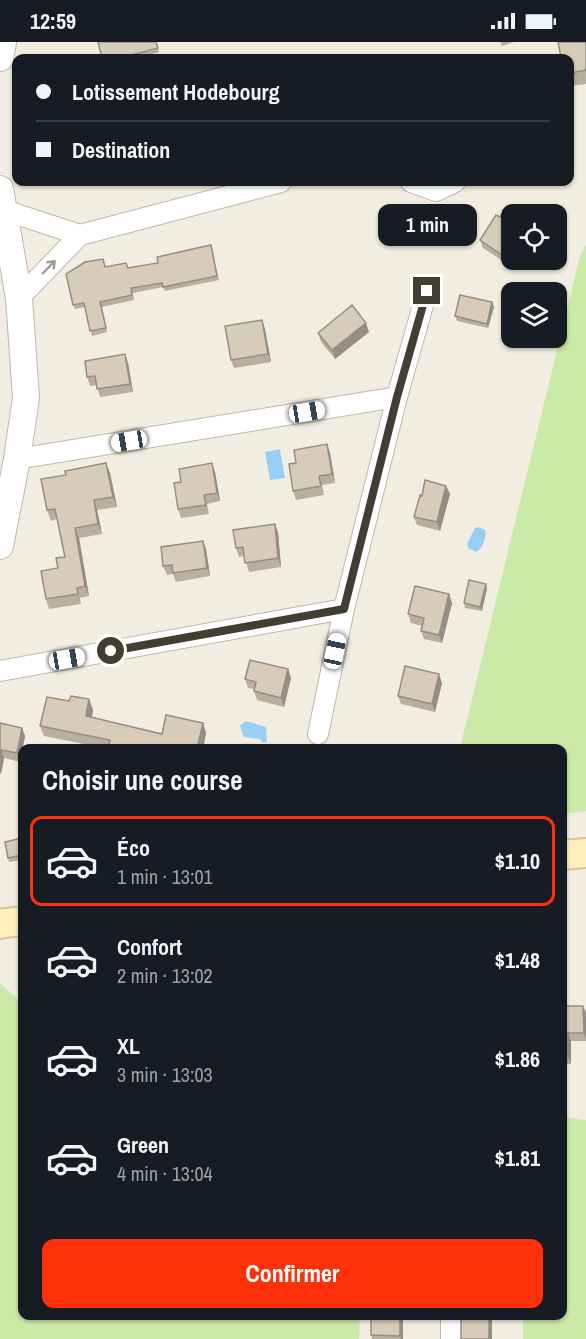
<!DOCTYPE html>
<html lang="fr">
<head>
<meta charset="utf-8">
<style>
	:root { --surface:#171b24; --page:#20242c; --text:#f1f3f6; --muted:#9ea1a6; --line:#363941; --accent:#ff310b }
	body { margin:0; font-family:"Archivo Narrow",sans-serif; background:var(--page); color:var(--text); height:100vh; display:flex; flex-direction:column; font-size:22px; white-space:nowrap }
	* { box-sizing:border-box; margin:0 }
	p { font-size:20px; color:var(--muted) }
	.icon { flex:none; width:33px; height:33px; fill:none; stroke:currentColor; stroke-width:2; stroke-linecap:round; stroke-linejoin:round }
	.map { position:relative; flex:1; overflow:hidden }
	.panel { position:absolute; left:18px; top:702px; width:549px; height:576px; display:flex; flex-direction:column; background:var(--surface); border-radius:12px; box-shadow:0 2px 4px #0004 }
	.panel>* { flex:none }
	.top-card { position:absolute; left:12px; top:12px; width:562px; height:132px; border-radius:12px; box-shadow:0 2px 4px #0004; display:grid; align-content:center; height:132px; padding:0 24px; background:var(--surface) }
	.fabs { position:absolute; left:501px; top:162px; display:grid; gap:12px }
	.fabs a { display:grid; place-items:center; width:66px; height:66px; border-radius:12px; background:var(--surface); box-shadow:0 2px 4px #0004; font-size:30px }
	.end { position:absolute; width:27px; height:27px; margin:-14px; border:8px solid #433d32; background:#fff; box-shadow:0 0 0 3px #fff }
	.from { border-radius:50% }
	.bubble { position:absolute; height:42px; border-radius:12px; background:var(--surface); box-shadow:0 2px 4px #0004; font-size:20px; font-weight:800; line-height:42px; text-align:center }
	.car { position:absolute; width:18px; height:36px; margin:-18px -9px; border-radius:8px; box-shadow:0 0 4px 2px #0007; background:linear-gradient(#fff 24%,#345 0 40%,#fff 0 76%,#345 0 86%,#fff 0) }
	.top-card b { display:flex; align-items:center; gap:21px; height:57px; font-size:22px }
	.top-card b+b { border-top:2px solid var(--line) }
	.top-card i { width:15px; height:15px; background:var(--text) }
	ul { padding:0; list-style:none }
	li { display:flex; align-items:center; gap:18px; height:90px; margin:0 12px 9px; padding:0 12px; border:3px solid transparent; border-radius:12px }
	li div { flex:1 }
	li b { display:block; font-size:22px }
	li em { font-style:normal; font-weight:800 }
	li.current { border-color:var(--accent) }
	li>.icon { width:54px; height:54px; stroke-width:1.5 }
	h2 { padding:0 24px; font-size:27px; line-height:72px }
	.button { display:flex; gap:12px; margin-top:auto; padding:12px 24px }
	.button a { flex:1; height:69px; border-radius:12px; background:var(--accent); color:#fff; font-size:24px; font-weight:800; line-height:69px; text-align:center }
	.status { display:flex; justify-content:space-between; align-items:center; height:42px; padding:0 30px; background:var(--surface); direction:ltr }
	.status svg { height:16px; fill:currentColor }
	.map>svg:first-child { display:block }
</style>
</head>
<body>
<div class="status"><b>12:59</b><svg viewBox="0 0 49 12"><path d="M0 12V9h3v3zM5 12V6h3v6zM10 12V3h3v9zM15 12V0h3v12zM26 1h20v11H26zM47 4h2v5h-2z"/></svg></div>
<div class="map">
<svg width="586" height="1297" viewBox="0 0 586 1297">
	<rect width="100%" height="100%" fill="#f2ede1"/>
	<path fill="#cbe9a7" d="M586 203V769L563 772 562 706H460L580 214Z
		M0 941 22 961V1274H360L359 1297H0Z
		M563 1075 586 1078V1297H523V1274H562Z"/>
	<path fill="#98cef4" d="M280 407 285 436 270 438 265 410Z
		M478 485 485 488C487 495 483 506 476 510L468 506 467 502 475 486Z
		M246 679 266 685 267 700 263 701 260 697 244 695 240 684Z"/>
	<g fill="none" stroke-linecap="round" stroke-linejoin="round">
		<defs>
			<path id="minor" d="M411 140 436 149 455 140
				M4 168 80 193
				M19 256 80 193 281 140
				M17 417 397 355
				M0 629 344 567
				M318 692 344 567 397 355 427 249
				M451 1274V1297"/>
			<path id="tertiary" d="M0 16 3 0
				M0 147 19 256 26 356 17 417 0 504"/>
			<path id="secondary" d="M562 813 586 811
				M0 882 22 879"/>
		</defs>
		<use href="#minor" stroke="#c0b8a7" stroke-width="22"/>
		<use href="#tertiary" stroke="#c0b8a7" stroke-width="28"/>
		<use href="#secondary" stroke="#d8c590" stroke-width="32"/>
		<use href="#minor" stroke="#fff" stroke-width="20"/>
		<use href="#tertiary" stroke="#fff" stroke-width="26"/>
		<use href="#secondary" stroke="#fff0be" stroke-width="28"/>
	</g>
	<path fill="#b9af9f" d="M156 0 159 10 137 16H102Z
		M500 0H514L502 4Z
		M586 0V42L570 44V16Z
		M496 173 506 221 483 206 480 198Z
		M211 203 219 238 165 249 163 245 133 251 134 258 102 265 107 290 92 294 85 265 75 267 73 263 106 225 128 226 158 221Z
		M492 260 494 265 488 286 457 279 455 274Z
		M262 278 265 287 271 320 234 326 231 318Z
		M369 290 335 317 321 300 318 291Z
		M125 312 128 321 133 350 100 355 97 343 90 344 87 335Z
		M327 402 330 411 335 441 322 443 324 453 296 458 293 449 296 421Z
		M215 430 220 459 207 462 209 472 181 476 178 467 181 440Z
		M110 431 117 465 97 468 102 492 79 496 89 554 80 556 81 562 49 567 46 557 58 526 65 515 57 477 51 479 47 468Z
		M446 444 450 452 440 489 417 483 414 475 422 454Z
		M278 490 281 525 249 530 244 514 239 515 236 506Z
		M203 499 206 507 210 534 176 540 173 532 167 533 163 524Z
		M487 546 482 569 465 566 464 561Z
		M449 552 452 561 442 601 424 597 421 589 422 584 411 581 408 572Z
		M288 627 291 636 284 665 257 658 254 649V647L248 646 245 637Z
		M442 641 435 670 401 662 398 654Z
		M89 657 93 668 92 675 162 692 203 681 206 691 204 703 217 706H104L44 694 40 684 69 659Z
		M0 681 22 686 25 694 20 720 4 716 1 732H0Z
		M22 796V818L9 820 8 816Z
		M562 964H583L586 971V999H571V1022H562Z
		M403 1274V1297H372L371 1293Z"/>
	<path fill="#968e82" d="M512 199V212L506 221 502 213Z
		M492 260 494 265 488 286 487 282Z
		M262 278 265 287 271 320 268 312Z
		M366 281 369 290 335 317 332 308Z
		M125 312 128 321 133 350 130 342Z
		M327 402 330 411 335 441 332 432Z
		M106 421 110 431 117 465 113 455Z
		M212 421 215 430 220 459 217 451Z
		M446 444 450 452 440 489 437 480Z
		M94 458 97 468 102 492 98 482Z
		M275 482 278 490 281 525 278 516Z
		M75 486 79 496 89 554 85 544Z
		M203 499 206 507 210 534 207 526Z
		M486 542 487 546 482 569 480 565Z
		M449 552 452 561 442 601 439 593Z
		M288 627 291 636 284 665 281 656Z
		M439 632 442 641 435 670 432 662Z
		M89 657 93 668 90 684 86 674Z
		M203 681 206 691 203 706 198 702Z
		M22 686 25 694 20 720 17 711Z
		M1 708 4 716 1 732 0 729V715Z
		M583 964 586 971V997L584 991Z
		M568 991 571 999V1022L568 1014Z
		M400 1274H403V1297H401L400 1294Z
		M489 1274H492V1297H489Z"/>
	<path fill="#d7cbb9" stroke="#968e82" stroke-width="1.5" d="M98 0H156L158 6 119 16H102Z
		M558 0H586V28L570 31V16H561Z
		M507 165 518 172H512V199L502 213 480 198 496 173 500 175Z
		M211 203 217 234 163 245 162 241 131 246 132 253 100 260 106 286 90 289 84 261 73 263 66 232 85 220 103 217 105 225 126 221 128 226 158 221 157 215Z
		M460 253 492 260 487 282 455 274Z
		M352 263 366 281 332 308 318 291Z
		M262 278 268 312 231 318 225 284Z
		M125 312 130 342 97 347 95 334 87 335 85 319Z
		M327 402 332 432 319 434 321 444 293 449 289 422 296 421 294 408Z
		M106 421 113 455 94 458 98 482 75 486 85 544 77 546 78 552 46 557 41 529 58 526 56 516 65 515 55 467 47 468 41 437 66 433 65 429Z
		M212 421 217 451 204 453 206 463 178 467 174 441 181 440 179 427Z
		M425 438 446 444 437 480 414 475 420 453 422 454Z
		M275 482 278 516 245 521 243 505 236 506 233 488Z
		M203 499 207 526 173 531 172 523 163 524 161 505Z
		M469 538 486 542 480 565 464 561Z
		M415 544 449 552 439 593 421 589 424 576 408 572Z
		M250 618 288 627 281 656 254 649 256 640 245 637Z
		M405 624 439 632 432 662 398 654Z
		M71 654 89 657 86 674 162 692 166 673 203 681 198 702 217 706H156L138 703 137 706H108L110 698 40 684 47 655 69 659Z
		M0 681 22 686 17 711 1 708 0 715Z
		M22 796V813L8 816 5 800Z
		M562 964H583L584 991H568V1014H562Z
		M371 1274H400V1294L371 1293Z
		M461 1274H489V1297H461Z"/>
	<defs><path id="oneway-shaft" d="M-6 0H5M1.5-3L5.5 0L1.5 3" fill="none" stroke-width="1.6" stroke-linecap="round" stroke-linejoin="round" transform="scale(1.5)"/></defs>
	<use stroke="#a19e98" href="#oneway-shaft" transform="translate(49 225) rotate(-46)"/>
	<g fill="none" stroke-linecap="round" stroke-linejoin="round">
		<path stroke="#433d32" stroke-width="8" d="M111 609 344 567 397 355 427 249"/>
	</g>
</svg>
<div class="fabs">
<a><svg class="icon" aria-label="locate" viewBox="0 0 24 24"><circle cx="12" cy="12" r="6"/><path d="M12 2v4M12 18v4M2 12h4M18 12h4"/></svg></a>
<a><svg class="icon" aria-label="layers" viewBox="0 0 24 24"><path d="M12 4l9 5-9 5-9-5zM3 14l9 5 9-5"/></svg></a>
</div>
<i class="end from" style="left:111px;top:609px"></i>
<i class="end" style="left:427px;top:249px"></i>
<div class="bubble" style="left:378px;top:162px;width:99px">1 min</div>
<i class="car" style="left:307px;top:370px;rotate:81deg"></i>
<i class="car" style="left:129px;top:399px;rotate:260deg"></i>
<i class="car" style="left:335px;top:609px;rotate:12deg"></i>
<i class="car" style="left:67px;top:617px;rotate:80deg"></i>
<div class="top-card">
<b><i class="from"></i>Lotissement Hodebourg</b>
<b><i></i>Destination</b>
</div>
<section class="panel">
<h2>Choisir une course</h2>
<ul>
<li class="current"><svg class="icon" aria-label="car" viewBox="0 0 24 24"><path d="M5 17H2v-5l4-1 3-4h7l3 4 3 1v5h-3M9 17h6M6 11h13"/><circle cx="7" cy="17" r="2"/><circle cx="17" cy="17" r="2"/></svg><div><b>Éco</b><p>1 min · 13:01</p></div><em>$1.10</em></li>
<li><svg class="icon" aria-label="car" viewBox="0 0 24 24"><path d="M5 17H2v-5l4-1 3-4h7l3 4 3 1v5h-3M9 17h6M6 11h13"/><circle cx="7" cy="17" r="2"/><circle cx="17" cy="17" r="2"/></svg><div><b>Confort</b><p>2 min · 13:02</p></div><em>$1.48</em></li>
<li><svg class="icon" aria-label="car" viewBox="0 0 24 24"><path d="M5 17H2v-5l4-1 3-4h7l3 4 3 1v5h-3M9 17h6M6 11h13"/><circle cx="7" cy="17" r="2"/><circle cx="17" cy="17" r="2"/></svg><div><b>XL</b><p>3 min · 13:03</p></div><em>$1.86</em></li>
<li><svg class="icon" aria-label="car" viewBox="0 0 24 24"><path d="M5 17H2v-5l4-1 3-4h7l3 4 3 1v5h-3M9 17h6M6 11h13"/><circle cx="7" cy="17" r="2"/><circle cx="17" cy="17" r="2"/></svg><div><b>Green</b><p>4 min · 13:04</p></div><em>$1.81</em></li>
</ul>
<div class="button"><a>Confirmer</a></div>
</section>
</div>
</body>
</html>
